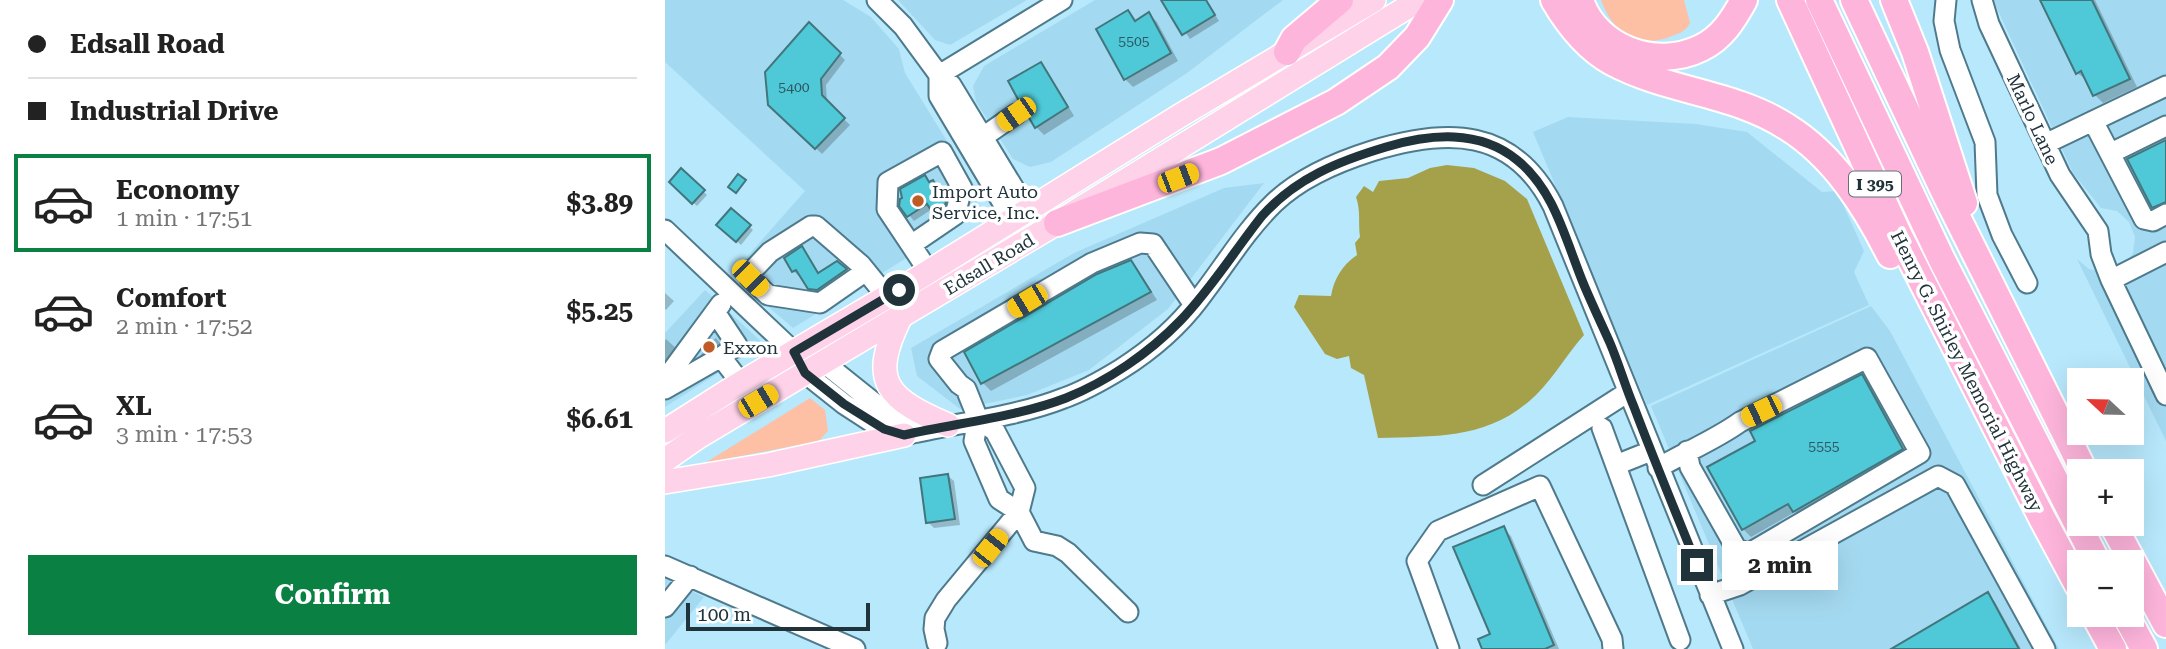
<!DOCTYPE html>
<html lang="en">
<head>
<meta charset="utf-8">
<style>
	:root { --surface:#fff; --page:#f6f6f6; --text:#222; --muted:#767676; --line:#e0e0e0; --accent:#0b8043 }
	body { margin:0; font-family:"Roboto Serif",serif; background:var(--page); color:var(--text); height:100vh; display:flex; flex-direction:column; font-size:26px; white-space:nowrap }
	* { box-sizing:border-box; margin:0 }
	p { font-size:23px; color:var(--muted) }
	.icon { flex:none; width:38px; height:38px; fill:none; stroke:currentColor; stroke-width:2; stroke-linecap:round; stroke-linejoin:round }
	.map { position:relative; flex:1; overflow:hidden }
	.drawer { display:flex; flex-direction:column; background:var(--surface); width:665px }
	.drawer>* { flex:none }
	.hud { display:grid; align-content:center; height:154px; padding:0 28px; background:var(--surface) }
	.needle { width:46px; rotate:292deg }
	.tools { position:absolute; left:1402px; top:368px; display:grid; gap:14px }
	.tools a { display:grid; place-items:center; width:77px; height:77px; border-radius:0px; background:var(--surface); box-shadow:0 7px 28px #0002; font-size:35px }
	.scale { position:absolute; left:21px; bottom:18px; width:184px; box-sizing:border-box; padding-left:7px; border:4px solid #20333b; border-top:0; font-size:19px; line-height:24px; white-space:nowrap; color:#20333b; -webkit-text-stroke:5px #fff; paint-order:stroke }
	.end { position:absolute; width:32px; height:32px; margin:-16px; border:9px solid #20333b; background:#fff; box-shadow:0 0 0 4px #fff }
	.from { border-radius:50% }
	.bubble { position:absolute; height:49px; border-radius:0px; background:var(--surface); box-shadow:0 7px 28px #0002; font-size:23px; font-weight:700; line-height:49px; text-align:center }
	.car { position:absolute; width:21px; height:42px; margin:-21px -10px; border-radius:9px; box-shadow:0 0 5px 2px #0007; background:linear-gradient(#f5c518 24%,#345 0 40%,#f5c518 0 76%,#345 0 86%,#f5c518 0) }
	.hud b { display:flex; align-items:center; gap:24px; height:66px; font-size:26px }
	.hud b+b { border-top:2px solid var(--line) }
	.hud i { width:18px; height:18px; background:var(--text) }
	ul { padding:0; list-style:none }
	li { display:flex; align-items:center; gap:21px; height:98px; margin:0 14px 10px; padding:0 14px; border:4px solid transparent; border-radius:0px }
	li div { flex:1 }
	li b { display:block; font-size:26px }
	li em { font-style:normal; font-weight:700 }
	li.current { border-color:var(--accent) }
	li>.icon { width:63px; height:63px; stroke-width:1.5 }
	.cta { display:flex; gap:14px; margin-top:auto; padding:14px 28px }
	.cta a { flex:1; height:80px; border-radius:0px; background:var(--accent); color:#fff; font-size:28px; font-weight:700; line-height:80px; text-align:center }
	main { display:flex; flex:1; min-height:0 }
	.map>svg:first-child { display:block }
</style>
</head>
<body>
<main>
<section class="drawer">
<div class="hud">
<b><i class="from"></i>Edsall Road</b>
<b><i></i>Industrial Drive</b>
</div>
<ul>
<li class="current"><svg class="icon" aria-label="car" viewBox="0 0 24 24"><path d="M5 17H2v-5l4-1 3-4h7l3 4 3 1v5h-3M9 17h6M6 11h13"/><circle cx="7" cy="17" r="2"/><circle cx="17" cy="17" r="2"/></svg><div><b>Economy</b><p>1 min · 17:51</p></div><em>$3.89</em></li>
<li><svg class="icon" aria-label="car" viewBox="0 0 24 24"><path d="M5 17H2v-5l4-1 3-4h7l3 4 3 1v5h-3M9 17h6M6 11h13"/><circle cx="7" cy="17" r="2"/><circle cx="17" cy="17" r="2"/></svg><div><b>Comfort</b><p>2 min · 17:52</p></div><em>$5.25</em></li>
<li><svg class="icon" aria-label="car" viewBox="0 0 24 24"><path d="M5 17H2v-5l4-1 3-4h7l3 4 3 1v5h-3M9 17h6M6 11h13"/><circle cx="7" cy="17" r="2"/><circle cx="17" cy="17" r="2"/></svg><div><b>XL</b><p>3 min · 17:53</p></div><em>$6.61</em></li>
</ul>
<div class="cta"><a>Confirm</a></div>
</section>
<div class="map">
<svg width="1501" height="649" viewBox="0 0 1501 649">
	<rect width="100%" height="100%" fill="#b8e8fc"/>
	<path fill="#a4daf1" d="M0 0H178L206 17 234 49 240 73 311 188 312 206 300 222 128 328 66 275 140 191 0 62Z
		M233 0H362L285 45 270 40Z
		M430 0H618L522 73 386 162 365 167 348 159 311 102 308 86 319 66Z
		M1328 0H1501V441L1412 259 1424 269 1440 272 1458 266 1468 253 1470 237 1464 222 1452 211 1436 208 1408 173Z
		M903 117 1031 124 1082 132 1157 192 1172 191 1199 251 1189 272 1204 305 982 405 868 132Z
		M599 183 503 309 424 370 362 395 295 409 252 376 246 348 409 253 559 188Z
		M40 290 99 344 0 407V333Z
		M1206 306 1225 331 1394 649H1088L986 406Z
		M0 579 39 597 0 645Z"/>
	<path fill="#fdc0a4" d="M936 0H1019L1025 23C1021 31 1015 33 1007 36 972 50 948 33 936 0Z
		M145 398 160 410 163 431 154 441 40 463Z"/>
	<path fill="#a5a14b" d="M782 165 809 168 840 181 862 199 919 335C902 354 890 376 871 395 824 440 774 436 713 438L699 375 686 368 684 356 672 359 660 354 629 307 634 295 666 296C669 279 677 265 692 255L690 243 695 237C693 223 696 211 691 197L699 186 708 192 714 181 743 178 765 168Z"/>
	<path fill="#0003" d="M498 0H541L554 21 525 39Z
		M1377 0H1430L1472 87 1438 103 1430 95 1422 80 1412 73Z
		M462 12 471 22 484 14 492 22 513 61 468 87 460 79Z
		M144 25 180 60 161 85 162 103 185 125 157 154 105 105Z
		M375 64 383 72 409 116 379 135 371 127Z
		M16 171 42 195 32 206 6 182Z
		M260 178 273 187 285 208 275 219 267 209 249 221 236 205Z
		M66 210 88 230 76 245 54 225Z
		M137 248 154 274 172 263 186 275 158 295 150 293 136 274 134 276 128 271Z
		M465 262 473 270 492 300 326 391 318 383Z
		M0 293 9 301 1 310 0 309Z
		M51 338 58 346 38 359 35 356 45 342Z
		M1 339 15 352 0 374V341Z
		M1197 376 1205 384 1245 457 1137 519 1130 512 1086 537 1078 529 1092 441Z
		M283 476 289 481 295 525 269 528 263 522Z
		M838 528 846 536 894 649H819L827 635Z
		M1322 594 1330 602 1356 649H1229Z"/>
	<path fill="#4fc9d7" stroke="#42767c" stroke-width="2" d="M496 0H541L550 15 517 35Z
		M1375 0H1427L1465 79 1428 96 1416 71 1411 74Z
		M463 10 470 21 484 12 506 53 459 80 431 29Z
		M144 22 176 53 156 79 157 95 180 118 150 149 103 105 100 72Z
		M376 62 403 107 370 128 363 116 361 108 355 103 343 81Z
		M1501 140V202L1487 208 1462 159Z
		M16 168 40 190 27 204 4 182Z
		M73 174 81 180 71 193 63 187Z
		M260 175 264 182 268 180 281 202 279 207 269 215 262 204 242 217 234 206 235 199 237 198 235 189Z
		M66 208 86 225 71 242 51 225Z
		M137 246 153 273 172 261 182 269 152 290 143 289 131 270 127 272 119 258Z
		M466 260 486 292 316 384 299 352 432 274Z
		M1197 374 1238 449 1128 512 1123 504 1077 530 1042 467 1090 441 1085 431Z
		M283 474 290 519 261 523 255 478Z
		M839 526 889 645 880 649H817L813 639 825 634 788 547Z
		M1323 592 1354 649H1226Z"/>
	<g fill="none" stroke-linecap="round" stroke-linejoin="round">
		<defs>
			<path id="minor" d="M212 0 238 26 274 75 286 85 376 233
				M1281 0 1279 21 1285 50 1320 142 1322 195 1337 235 1362 283
				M1317 0 1324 24 1395 175 1433 231 1436 254 1446 280
				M274 75V96L361 242
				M274 75 397 0
				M1428 121 1479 219 1488 221 1501 214
				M318 137 351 114
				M1380 144 1501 86
				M1446 153 1501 126
				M0 230 129 352 140 373 179 404 219 430 239 435C291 423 351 417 399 398 419 391 438 380 456 369 486 350 513 327 534 299 559 267 580 231 609 203 636 177 672 162 707 151 782 128 848 127 888 206L1068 649
				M246 245 290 215 297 188 277 152 223 182 222 209 264 272
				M1501 252 1446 280 1501 395
				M201 271 155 303 103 295 85 278V273L105 252 146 226H151L196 265 222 297
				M56 357 76 383
				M147 358 158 362 218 410 233 419 268 423
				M0 380 56 304
				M0 389 56 357 72 345 50 312
				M313 419 309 441 334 499 354 512 369 541 392 546 403 553 463 612
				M937 428 1015 640
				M951 465 986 451
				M993 468C1020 452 1050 440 1075 422L1202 358 1255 453 1083 554 1071 548 1025 467 1022 451
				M818 485 963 392
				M0 566 190 649
				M1045 595 1075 585 1273 476 1290 485 1380 649
				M0 607 25 576
				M272 643 269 629 270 618 281 600 354 512 360 488 330 431 313 419 301 389 294 384 274 359 277 351 427 263 475 243 488 244 529 305
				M784 649 752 561 773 531 875 486 947 639 948 649"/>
			<path id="major" d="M235 318C203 383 223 399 283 425
				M0 431 71 386 247 282 516 115 709 0
				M0 460 33 437 392 223 754 0
				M0 482 103 465 239 435"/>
			<path id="highway" d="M889 0C903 24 922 48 947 62 1003 92 1068 92 1122 127 1169 156 1201 207 1225 255
				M915 0C931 49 991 70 1036 48 1057 38 1068 20 1079 0
				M1125 0 1234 236 1378 520 1414 587
				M1154 0 1277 260 1432 562
				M1189 0 1279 191 1419 471
				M1229 0 1250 52 1299 203
				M622 52 629 39 675 0
				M392 223 556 161 671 102 723 67 752 37 775 0
				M1447 523 1501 624
				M1429 614 1448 649
				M1460 614 1479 649"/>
		</defs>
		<use href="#minor" stroke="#4e7a8c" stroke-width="23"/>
		<use href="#major" stroke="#fff" stroke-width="26"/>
		<use href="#highway" stroke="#fff" stroke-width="30"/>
		<use href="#minor" stroke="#fff" stroke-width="19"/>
		<use href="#major" stroke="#fed3ea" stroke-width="23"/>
		<use href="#highway" stroke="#feb5dc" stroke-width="26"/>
	</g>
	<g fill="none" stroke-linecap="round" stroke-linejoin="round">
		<path stroke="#20333b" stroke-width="9" d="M234 290 129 352 140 373 179 404 219 429 239 435C291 423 352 417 401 398 443 381 484 353 515 321 546 289 570 250 597 216 631 178 674 161 721 147 765 134 814 129 852 160 890 190 901 242 919 285 927 304 936 323 945 343 954 364 960 386 969 407 989 460 1011 513 1032 565"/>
	</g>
	<g fill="#bf5c25" stroke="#fff" stroke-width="2.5">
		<circle cx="253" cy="201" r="7"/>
		<circle cx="44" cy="347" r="7"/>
	</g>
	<g text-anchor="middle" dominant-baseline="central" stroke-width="7" stroke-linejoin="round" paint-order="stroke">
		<g font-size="14" fill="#2c5862">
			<text x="469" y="41">5505</text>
			<text x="129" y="87">5400</text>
			<text x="1159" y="446">5555</text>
		</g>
		<rect fill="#fff" stroke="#637076" stroke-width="2" x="1184" y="171.5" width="52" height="25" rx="5"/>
		<g font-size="16" font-weight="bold" fill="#20333b">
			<text x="1210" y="184">I 395</text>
		</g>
		<g font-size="18" fill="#20333b" stroke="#fff">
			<text transform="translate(1368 119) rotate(65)">Marlo Lane</text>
			<text transform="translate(324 264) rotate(-31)">Edsall Road</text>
			<text transform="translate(1302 371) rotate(63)">Henry G. Shirley Memorial Highway</text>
		</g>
		<g font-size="18" fill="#20333b" stroke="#fff" text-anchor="start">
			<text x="267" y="191">Import Auto<tspan x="267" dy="21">Service, Inc.</tspan></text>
			<text x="58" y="347">Exxon</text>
		</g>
	</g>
</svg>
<div class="tools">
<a><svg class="needle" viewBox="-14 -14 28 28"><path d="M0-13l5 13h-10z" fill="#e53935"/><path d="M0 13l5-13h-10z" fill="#767676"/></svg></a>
<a>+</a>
<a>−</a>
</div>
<div class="scale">100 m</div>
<i class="end from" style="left:234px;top:290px"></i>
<i class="end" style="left:1032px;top:565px"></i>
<div class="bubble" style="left:1057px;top:541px;width:116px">2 min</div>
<i class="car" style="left:351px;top:114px;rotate:235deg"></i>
<i class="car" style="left:513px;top:178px;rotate:69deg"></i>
<i class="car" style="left:85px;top:278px;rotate:135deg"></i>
<i class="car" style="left:362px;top:301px;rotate:239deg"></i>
<i class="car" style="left:93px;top:401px;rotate:59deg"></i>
<i class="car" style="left:1096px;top:411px;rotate:244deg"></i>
<i class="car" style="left:325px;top:548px;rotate:39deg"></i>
</div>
</main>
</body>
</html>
